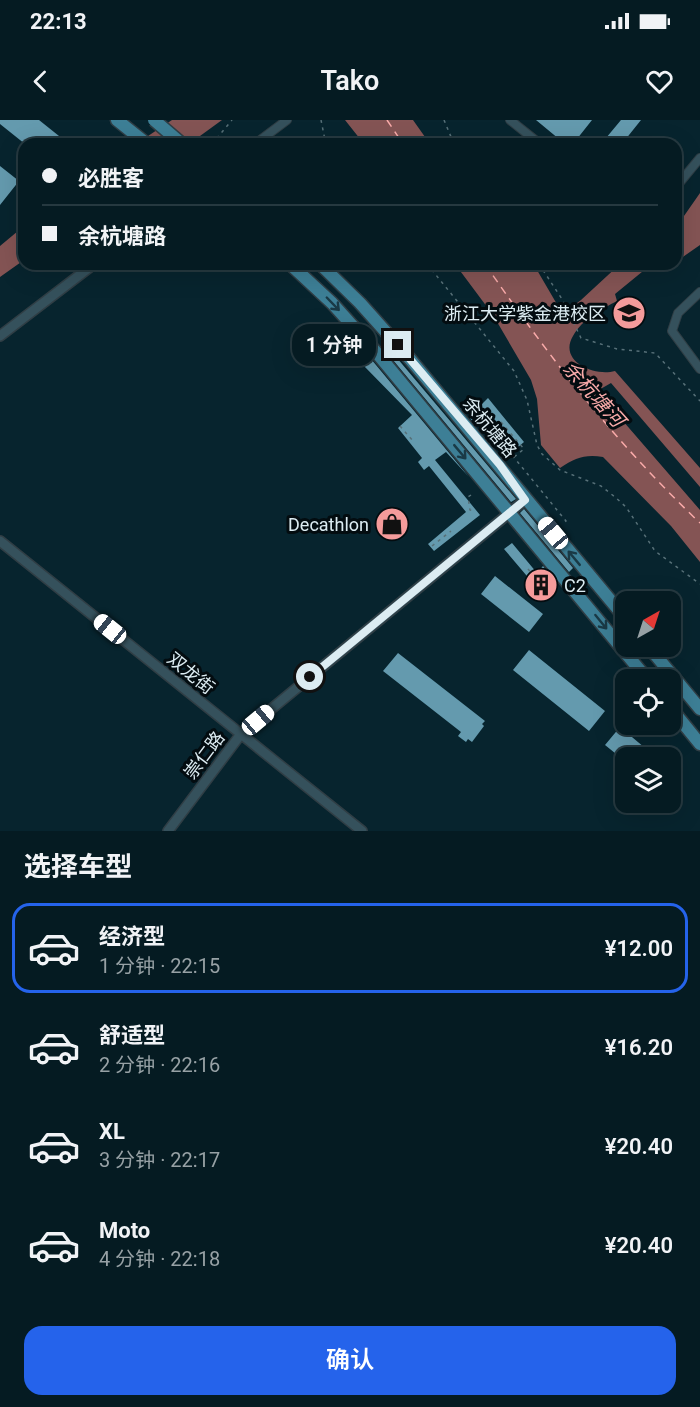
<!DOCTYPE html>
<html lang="zh">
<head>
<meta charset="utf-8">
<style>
	:root { --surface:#051b22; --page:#13282f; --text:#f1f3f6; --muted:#97a1a5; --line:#263940; --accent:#2563eb }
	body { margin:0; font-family:Roboto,"Noto Sans SC",sans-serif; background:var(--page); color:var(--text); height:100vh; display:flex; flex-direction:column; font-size:22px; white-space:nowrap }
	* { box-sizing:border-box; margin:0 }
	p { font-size:20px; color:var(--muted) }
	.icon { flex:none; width:33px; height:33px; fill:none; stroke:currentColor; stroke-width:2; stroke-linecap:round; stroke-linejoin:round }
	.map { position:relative; height:711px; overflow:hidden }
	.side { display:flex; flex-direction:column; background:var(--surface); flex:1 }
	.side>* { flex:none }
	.banner { position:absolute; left:18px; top:18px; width:664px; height:132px; border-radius:18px; box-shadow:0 6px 24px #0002,0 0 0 2px var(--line); display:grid; align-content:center; height:132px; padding:0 24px; background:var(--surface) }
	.needle { width:39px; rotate:39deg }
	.tools { position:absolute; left:615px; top:471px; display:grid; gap:12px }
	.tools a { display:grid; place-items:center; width:66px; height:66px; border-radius:12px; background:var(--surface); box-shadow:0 6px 24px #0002,0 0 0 2px var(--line); font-size:30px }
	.end { position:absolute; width:27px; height:27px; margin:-14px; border:8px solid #dcecf2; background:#111; box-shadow:0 0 0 3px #111 }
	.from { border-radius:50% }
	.bubble { position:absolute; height:42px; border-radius:18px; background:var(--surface); box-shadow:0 6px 24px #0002,0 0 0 2px var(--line); font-size:20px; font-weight:600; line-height:42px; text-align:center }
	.car { position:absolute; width:18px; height:36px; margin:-18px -9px; border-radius:8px; box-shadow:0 0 4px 2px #0007; background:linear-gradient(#fff 24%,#345 0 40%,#fff 0 76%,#345 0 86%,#fff 0) }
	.banner b { display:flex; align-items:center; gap:21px; height:57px; font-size:22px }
	.banner b+b { border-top:2px solid var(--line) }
	.banner i { width:15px; height:15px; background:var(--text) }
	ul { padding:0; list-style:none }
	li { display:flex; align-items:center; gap:18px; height:90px; margin:0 12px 9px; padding:0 12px; border:3px solid transparent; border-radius:18px }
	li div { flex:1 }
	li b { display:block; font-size:22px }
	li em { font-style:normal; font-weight:600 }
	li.selected { border-color:var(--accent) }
	li>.icon { width:54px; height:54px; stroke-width:1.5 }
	h2 { padding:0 24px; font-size:27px; line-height:72px }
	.primary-button { display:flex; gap:12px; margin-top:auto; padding:12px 24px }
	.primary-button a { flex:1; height:69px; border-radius:18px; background:var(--accent); color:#fff; font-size:24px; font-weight:600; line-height:69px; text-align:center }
	.status { display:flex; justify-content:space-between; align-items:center; height:42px; padding:0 30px; background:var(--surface); direction:ltr }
	.status svg { height:16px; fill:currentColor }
	header { display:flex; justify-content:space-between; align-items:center; height:78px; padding:0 24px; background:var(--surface); font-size:27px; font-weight:600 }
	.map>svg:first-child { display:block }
</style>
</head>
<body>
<div class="status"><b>22:13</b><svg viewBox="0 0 49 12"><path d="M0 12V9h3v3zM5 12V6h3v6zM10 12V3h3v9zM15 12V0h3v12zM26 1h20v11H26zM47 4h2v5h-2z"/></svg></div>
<header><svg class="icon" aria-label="back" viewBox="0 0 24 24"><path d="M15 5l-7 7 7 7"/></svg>Tako<svg class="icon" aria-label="heart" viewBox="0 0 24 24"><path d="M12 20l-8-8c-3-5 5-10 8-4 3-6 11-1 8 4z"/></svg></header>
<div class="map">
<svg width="700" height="711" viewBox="0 0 700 711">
	<rect width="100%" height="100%" fill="#07242e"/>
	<path fill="#845454" d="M172 0H222L189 24H136Z
		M345 0H413L430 24H364Z
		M700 73V125L677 141V106Z
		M24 106V140L0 157V126Z
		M455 144H529L537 150 558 186H573L581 180 620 144H664L648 147 615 174 617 181C602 189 582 199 573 216 558 241 594 257 615 251L700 348V367L611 263 597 271 700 390V442L671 406 603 337C585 334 575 338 560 348L541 325 537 279 531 260 493 195Z"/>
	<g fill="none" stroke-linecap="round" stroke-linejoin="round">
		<path stroke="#faabaa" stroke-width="1.5" stroke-dasharray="8 6" stroke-linecap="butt" d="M387 0 403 24
			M485 144C552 241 615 322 700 403"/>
	</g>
	<path fill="#649aae" d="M0 0H39L69 24H25L0 4Z
		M536 0H592L573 24H565Z
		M621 0H641L625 20 630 24H601Z
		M0 46 19 61 0 85Z
		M386 225 516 379 511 382 383 228Z
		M371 239 469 357 446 332 435 340 480 395 434 431 428 424 466 392 429 346 424 350 418 342 422 338 398 308 412 295 364 246Z
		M488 278 524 322 517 328 487 292 475 304 469 297Z
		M524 389 573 448 569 452 520 393Z
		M512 423 537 453 543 446 557 463 543 475 504 429Z
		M495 456 543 494 529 512 481 474Z
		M529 530 605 591 589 611 513 550Z
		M398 533 485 601 482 604 484 606 472 622 468 619 466 622 458 616 461 612 383 551Z
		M620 607 657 638H626V642L605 625Z"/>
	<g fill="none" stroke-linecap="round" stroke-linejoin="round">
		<defs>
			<path id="minor" d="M510 0 540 24
				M255 24 287 0
				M676 67 700 38
				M700 172 678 193 672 211 700 249"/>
			<path id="tertiary" d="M0 216 94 144
				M0 421 362 711
				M168 711 241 614 525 380"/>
			<path id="primary" d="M117 0 147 24
				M290 144 332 183 376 232 648 560
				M320 144 360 183 410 239 626 499
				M648 526 700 589
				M670 587 700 624"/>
		</defs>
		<use href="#minor" stroke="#303e45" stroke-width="10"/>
		<use href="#tertiary" stroke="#303e45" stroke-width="12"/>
		<use href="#primary" stroke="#303e45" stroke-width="15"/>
		<path stroke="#577078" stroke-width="1.5" stroke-dasharray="3 4.5" stroke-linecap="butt" d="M321 0 325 20 330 24
			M444 0 454 24
			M212 24 232 0
			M427 144 514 251 527 280 537 325 542 334 560 350 601 366 615 377 626 387 655 431 700 464
			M539 144 562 179 581 218 617 229 655 233 700 281
			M501 302 524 329 513 338
			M400 306 413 321
			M503 324 566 401 565 402
			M471 375 468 377 470 390 475 391
			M432 426 451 411
			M528 449 547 472"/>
		<use href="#minor" stroke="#35515c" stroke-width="8"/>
		<use href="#tertiary" stroke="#35515c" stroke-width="9"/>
		<use href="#primary" stroke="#3d7f96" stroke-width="12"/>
		<defs>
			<path id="primary-bridge" d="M154 0 182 24"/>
		</defs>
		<use href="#primary-bridge" stroke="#303e45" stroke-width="15" stroke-linecap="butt"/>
		<use href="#primary-bridge" stroke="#3d7f96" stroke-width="12"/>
	</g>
	<defs><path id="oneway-shaft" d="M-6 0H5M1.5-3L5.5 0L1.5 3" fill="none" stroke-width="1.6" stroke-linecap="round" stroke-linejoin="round" transform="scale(1.5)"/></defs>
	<g stroke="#1a3a46">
		<use href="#oneway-shaft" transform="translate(333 184) rotate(46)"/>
		<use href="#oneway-shaft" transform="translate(460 332) rotate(50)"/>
		<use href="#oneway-shaft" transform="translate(574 438) rotate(-130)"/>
		<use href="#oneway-shaft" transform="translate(601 502) rotate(51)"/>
	</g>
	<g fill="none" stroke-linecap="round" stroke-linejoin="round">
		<path stroke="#dcecf2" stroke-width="8" d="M310 557 525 380 500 345 398 225"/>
	</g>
	<defs>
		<symbol id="university-disc" viewBox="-11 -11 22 22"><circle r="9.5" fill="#f59b9b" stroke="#030c10"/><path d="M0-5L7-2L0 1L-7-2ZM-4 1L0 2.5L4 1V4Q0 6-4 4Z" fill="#111"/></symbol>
		<symbol id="shop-disc" viewBox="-11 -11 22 22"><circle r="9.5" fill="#f59b9b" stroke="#030c10"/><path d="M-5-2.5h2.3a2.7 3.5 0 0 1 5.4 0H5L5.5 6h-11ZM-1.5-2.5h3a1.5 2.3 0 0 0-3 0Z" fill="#111"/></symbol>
		<symbol id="building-disc" viewBox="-11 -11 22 22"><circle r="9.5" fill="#f59b9b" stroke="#030c10"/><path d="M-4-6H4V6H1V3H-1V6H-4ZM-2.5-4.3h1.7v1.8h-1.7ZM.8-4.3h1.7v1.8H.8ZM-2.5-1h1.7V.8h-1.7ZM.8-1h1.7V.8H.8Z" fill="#111"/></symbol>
	</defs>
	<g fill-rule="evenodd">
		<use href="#university-disc" x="610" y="174" width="38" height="38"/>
		<use href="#shop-disc" x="373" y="385" width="38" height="38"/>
		<use href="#building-disc" x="522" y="446" width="38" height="38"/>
	</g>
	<g text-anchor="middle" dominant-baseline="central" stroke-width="6" stroke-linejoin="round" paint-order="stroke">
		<g font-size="18" fill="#dcecf2" stroke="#030c10" text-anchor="end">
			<text x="606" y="193">浙江大学紫金港校区</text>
			<text x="369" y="404">Decathlon</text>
			<text x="564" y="465" text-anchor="start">C2</text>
		</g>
		<g font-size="18" fill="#dcecf2" stroke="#030c10">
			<text transform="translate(490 307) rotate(50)">余杭塘路</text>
			<text transform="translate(191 553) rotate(39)">双龙街</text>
			<text transform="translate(204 635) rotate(-53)">崇仁路</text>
		</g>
		<g font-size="20" font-style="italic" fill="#faabaa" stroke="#030c10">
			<text transform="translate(594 274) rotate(48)">余杭塘河</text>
		</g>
	</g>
</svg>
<div class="tools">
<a><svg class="needle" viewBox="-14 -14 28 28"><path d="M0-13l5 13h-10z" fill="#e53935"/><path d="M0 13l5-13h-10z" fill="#97a1a5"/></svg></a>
<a><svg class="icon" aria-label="locate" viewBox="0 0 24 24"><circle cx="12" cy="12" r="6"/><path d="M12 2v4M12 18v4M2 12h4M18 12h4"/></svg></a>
<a><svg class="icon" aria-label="layers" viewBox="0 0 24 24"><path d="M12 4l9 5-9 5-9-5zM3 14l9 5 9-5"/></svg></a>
</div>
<i class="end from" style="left:310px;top:557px"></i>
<i class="end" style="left:398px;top:225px"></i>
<div class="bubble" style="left:292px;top:204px;width:84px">1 分钟</div>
<i class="car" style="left:553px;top:413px;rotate:320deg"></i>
<i class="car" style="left:110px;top:509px;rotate:309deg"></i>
<i class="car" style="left:258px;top:600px;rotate:50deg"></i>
<div class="banner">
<b><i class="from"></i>必胜客</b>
<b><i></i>余杭塘路</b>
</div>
</div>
<section class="side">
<h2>选择车型</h2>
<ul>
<li class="selected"><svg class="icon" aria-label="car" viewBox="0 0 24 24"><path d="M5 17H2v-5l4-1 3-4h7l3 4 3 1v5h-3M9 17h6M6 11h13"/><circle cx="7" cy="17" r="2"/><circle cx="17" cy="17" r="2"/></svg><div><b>经济型</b><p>1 分钟 · 22:15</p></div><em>¥12.00</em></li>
<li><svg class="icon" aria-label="car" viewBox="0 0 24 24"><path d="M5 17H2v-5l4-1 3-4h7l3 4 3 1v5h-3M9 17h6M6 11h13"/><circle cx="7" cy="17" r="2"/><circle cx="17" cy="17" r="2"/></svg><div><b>舒适型</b><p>2 分钟 · 22:16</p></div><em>¥16.20</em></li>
<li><svg class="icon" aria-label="car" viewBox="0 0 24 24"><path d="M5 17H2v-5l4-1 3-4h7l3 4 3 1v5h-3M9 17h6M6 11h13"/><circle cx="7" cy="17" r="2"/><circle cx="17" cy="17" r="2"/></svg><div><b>XL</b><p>3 分钟 · 22:17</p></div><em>¥20.40</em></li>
<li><svg class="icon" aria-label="car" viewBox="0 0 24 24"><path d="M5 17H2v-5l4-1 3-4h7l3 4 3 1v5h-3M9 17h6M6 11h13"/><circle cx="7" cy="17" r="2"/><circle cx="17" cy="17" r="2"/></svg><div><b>Moto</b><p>4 分钟 · 22:18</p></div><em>¥20.40</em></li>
</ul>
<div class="primary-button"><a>确认</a></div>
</section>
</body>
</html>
